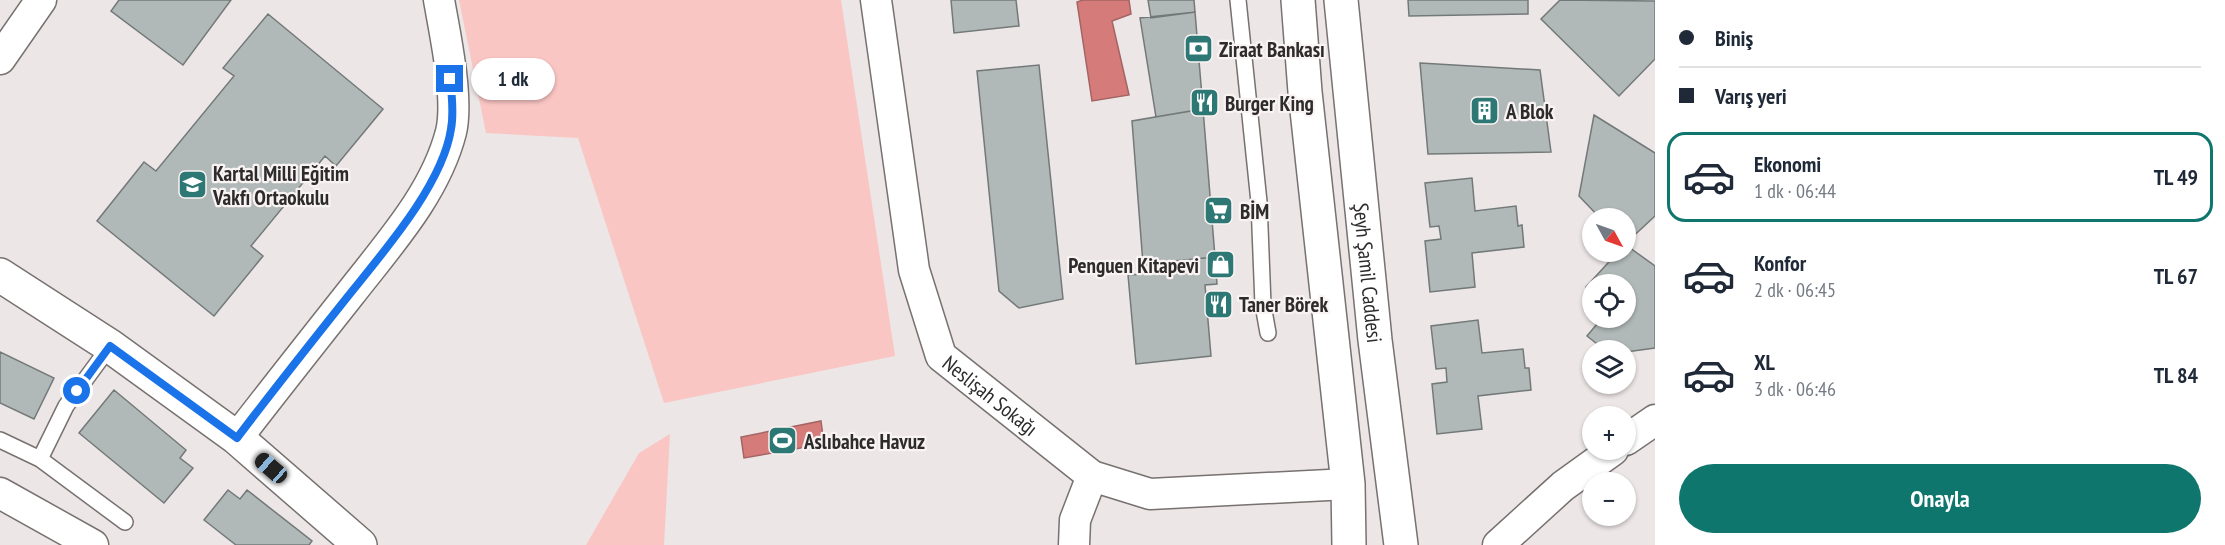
<!DOCTYPE html>
<html lang="tr">
<head>
<meta charset="utf-8">
<style>
	:root { --surface:#fff; --page:#f2f2f3; --text:#1f2937; --muted:#747a83; --line:#e0e1e3; --accent:#0f766e }
	body { margin:0; font-family:"PT Sans Narrow",sans-serif; background:var(--page); color:var(--text); height:100vh; display:flex; flex-direction:column; font-size:22px; white-space:nowrap }
	* { box-sizing:border-box; margin:0 }
	p { font-size:20px; color:var(--muted) }
	.icon { flex:none; width:33px; height:33px; fill:none; stroke:currentColor; stroke-width:2; stroke-linecap:round; stroke-linejoin:round }
	.map { position:relative; flex:1; overflow:hidden }
	.side { display:flex; flex-direction:column; background:var(--surface); width:570px }
	.side>* { flex:none }
	.top-card { display:grid; align-content:center; height:132px; padding:0 24px; background:var(--surface) }
	.needle { width:39px; rotate:130deg }
	.fabs { position:absolute; left:1582px; top:208px; display:grid; gap:12px }
	.fabs a { display:grid; place-items:center; width:54px; height:54px; border-radius:50%; background:var(--surface); box-shadow:0 2px 4px #0004; font-size:30px }
	.end { position:absolute; width:27px; height:27px; margin:-14px; border:8px solid #1a73e8; background:#fff; box-shadow:0 0 0 3px #fff }
	.from { border-radius:50% }
	.bubble { position:absolute; height:42px; border-radius:21px; background:var(--surface); box-shadow:0 2px 4px #0004; font-size:20px; font-weight:700; line-height:42px; text-align:center }
	.car { position:absolute; width:18px; height:36px; margin:-18px -9px; border-radius:8px; box-shadow:0 0 4px 2px #0007; background:linear-gradient(#222 24%,#8ab4d8 0 40%,#222 0 76%,#8ab4d8 0 86%,#222 0) }
	.top-card b { display:flex; align-items:center; gap:21px; height:57px; font-size:22px }
	.top-card b+b { border-top:2px solid var(--line) }
	.top-card i { width:15px; height:15px; background:var(--text) }
	ul { padding:0; list-style:none }
	li { display:flex; align-items:center; gap:18px; height:90px; margin:0 12px 9px; padding:0 12px; border:3px solid transparent; border-radius:18px }
	li div { flex:1 }
	li b { display:block; font-size:22px }
	li em { font-style:normal; font-weight:700 }
	li.on { border-color:var(--accent) }
	li>.icon { width:54px; height:54px; stroke-width:1.5 }
	.cta { display:flex; gap:12px; margin-top:auto; padding:12px 24px }
	.cta a { flex:1; height:69px; border-radius:36px; background:var(--accent); color:#fff; font-size:24px; font-weight:700; line-height:69px; text-align:center }
	main { display:flex; flex:1; min-height:0 }
	.map>svg:first-child { display:block }
</style>
</head>
<body>
<main>
<div class="map">
<svg width="1655" height="545" viewBox="0 0 1655 545">
	<rect width="100%" height="100%" fill="#ede6e6"/>
	<path fill="#fac6c4" d="M459 0H841L895 356 664 403 578 138 486 133Z
		M670 434 664 545H586L639 453Z"/>
	<path fill="#d57c7b" stroke="#a36463" stroke-width="1.5" d="M1083 0H1129L1131 14 1112 21 1129 95 1092 101 1077 2Z
		M821 421 824 444 744 458 741 437Z"/>
	<path fill="#b1b8b8" stroke="#737979" stroke-width="1.5" d="M119 0H231L183 65 111 11Z
		M951 0H1016L1019 26 954 33Z
		M1148 0H1194L1195 12 1151 18Z
		M1408 0H1528V14L1409 16Z
		M1560 0 1655 1V59L1619 96 1541 19Z
		M1195 12 1203 109 1156 117 1140 18Z
		M268 14 383 109 336 166 325 156 251 246 263 256 214 316 97 221 144 162 156 171 234 76 223 68Z
		M1420 63 1540 70 1551 152 1428 154Z
		M1039 65 1063 299 1019 308 999 291 977 71Z
		M1203 109 1215 257 1143 264 1132 121Z
		M1594 115 1655 153V216L1626 243V219H1601L1579 196Z
		M1472 178 1475 211 1516 206 1518 226 1522 225 1524 247 1472 253 1475 287 1430 292 1425 241 1441 239 1439 226 1430 227 1425 183Z
		M1626 245 1655 266V348L1626 352 1606 351 1587 336 1602 318H1626V285H1593V293L1586 287 1618 252H1626Z
		M1215 257 1217 284 1205 285 1211 356 1136 364 1128 275 1144 274 1143 264Z
		M1478 320 1482 353 1523 349 1525 368H1529L1531 390 1478 396 1482 429 1437 434 1432 384 1447 382 1446 368 1436 369 1431 326Z
		M0 352 54 378 34 419 0 403Z
		M114 390 186 450 180 458 193 468 164 503 79 433Z
		M228 490 240 499 247 490 312 541 309 545H236L204 520Z"/>
	<g fill="none" stroke-linecap="round" stroke-linejoin="round">
		<defs>
			<path id="service" d="M1238 0 1259 202 1263 305 1268 333
				M0 440 40 459 125 522
				M40 459 66 406 110 346"/>
			<g id="minor">
				<path id="s1" d="M876 0 914 270 941 356 1092 476 1150 494 1348 484"/>
				<path d="M0 59 41 0"/>
				<path d="M237 438C274 390 312 342 350 294 388 245 435 194 451 132 459 99 445 34 439 0"/>
				<path d="M1626 440 1655 420"/>
				<path d="M0 493 93 545"/>
				<path d="M1074 545 1075 520 1092 476"/>
				<path d="M1498 545 1563 486 1613 450"/>
			</g>
			<g id="tertiary">
				<path d="M1298 0 1305 92 1348 484 1349 545"/>
				<path id="s2" d="M1341 0 1375 340 1401 545"/>
				<path d="M0 275 110 346 237 438 360 545"/>
			</g>
		</defs>
		<use href="#service" stroke="#777170" stroke-width="18"/>
		<use href="#minor" stroke="#777170" stroke-width="33"/>
		<use href="#tertiary" stroke="#777170" stroke-width="36"/>
		<use href="#service" stroke="#fff" stroke-width="15"/>
		<use href="#minor" stroke="#fff" stroke-width="30"/>
		<use href="#tertiary" stroke="#fff" stroke-width="33"/>
	</g>
	<g fill="none" stroke-linecap="round" stroke-linejoin="round">
		<path stroke="#1a73e8" stroke-width="8" d="M77 391 110 346 237 438C271 393 306 349 341 305 377 259 442 188 451 129 454 113 452 95 450 79"/>
	</g>
	<defs>
		<symbol id="bank-square" viewBox="-11 -11 22 22"><rect x="-9" y="-9" width="18" height="18" rx="4" fill="#2d7775" stroke="#faf3f3"/><path d="M-6-4H6V4H-6ZM0-2.3a2.3 2.3 0 1 0 0 4.6a2.3 2.3 0 1 0 0-4.6Z" fill="#fff"/></symbol>
		<symbol id="restaurant-square" viewBox="-11 -11 22 22"><rect x="-9" y="-9" width="18" height="18" rx="4" fill="#2d7775" stroke="#faf3f3"/><path d="M-5-6h1v4h1v-4h1v4h1v-4h1v5L-1.5 .5V6h-2V.5L-5-1ZM5-6V6H3V1.5H1.5Q1.5-4 5-6Z" fill="#fff"/></symbol>
		<symbol id="building-square" viewBox="-11 -11 22 22"><rect x="-9" y="-9" width="18" height="18" rx="4" fill="#2d7775" stroke="#faf3f3"/><path d="M-4-6H4V6H1V3H-1V6H-4ZM-2.5-4.3h1.7v1.8h-1.7ZM.8-4.3h1.7v1.8H.8ZM-2.5-1h1.7V.8h-1.7ZM.8-1h1.7V.8H.8Z" fill="#fff"/></symbol>
		<symbol id="school-square" viewBox="-11 -11 22 22"><rect x="-9" y="-9" width="18" height="18" rx="4" fill="#2d7775" stroke="#faf3f3"/><path d="M0-5L7-2L0 1L-7-2ZM-4 1L0 2.5L4 1V4Q0 6-4 4Z" fill="#fff"/></symbol>
		<symbol id="supermarket-square" viewBox="-11 -11 22 22"><rect x="-9" y="-9" width="18" height="18" rx="4" fill="#2d7775" stroke="#faf3f3"/><path d="M-6-5.5h2.5l.6 2H6L4.5 2H-2.5L-4.4-4H-6ZM-1.5 3.2a1.3 1.3 0 1 0 .1 0ZM3 3.2a1.3 1.3 0 1 0 .1 0Z" fill="#fff"/></symbol>
		<symbol id="shop-square" viewBox="-11 -11 22 22"><rect x="-9" y="-9" width="18" height="18" rx="4" fill="#2d7775" stroke="#faf3f3"/><path d="M-5-2.5h2.3a2.7 3.5 0 0 1 5.4 0H5L5.5 6h-11ZM-1.5-2.5h3a1.5 2.3 0 0 0-3 0Z" fill="#fff"/></symbol>
		<symbol id="stadium-square" viewBox="-11 -11 22 22"><rect x="-9" y="-9" width="18" height="18" rx="4" fill="#2d7775" stroke="#faf3f3"/><path d="M0-5a6.5 5 0 1 0 0 10a6.5 5 0 1 0 0-10ZM-3.5-1.8h7v3.6h-7Z" fill="#fff"/></symbol>
	</defs>
	<g fill-rule="evenodd">
		<use href="#bank-square" x="1182" y="32" width="33" height="33"/>
		<use href="#restaurant-square" x="1188" y="86" width="33" height="33"/>
		<use href="#building-square" x="1468" y="94" width="33" height="33"/>
		<use href="#school-square" x="176" y="168" width="33" height="33"/>
		<use href="#supermarket-square" x="1202" y="194" width="33" height="33"/>
		<use href="#shop-square" x="1204" y="248" width="33" height="33"/>
		<use href="#restaurant-square" x="1202" y="288" width="33" height="33"/>
		<use href="#stadium-square" x="766" y="424" width="33" height="33"/>
	</g>
	<g text-anchor="middle" dominant-baseline="central" stroke-width="4.5" stroke-linejoin="round" paint-order="stroke">
		<g font-size="21" font-weight="bold" fill="#2d2b2b" stroke="#faf3f3" text-anchor="start">
			<text x="1219" y="49">Ziraat Bankası</text>
			<text x="1225" y="103">Burger King</text>
			<text x="1506" y="111">A Blok</text>
			<text x="213" y="173">Kartal Milli Eğitim<tspan x="213" dy="24">Vakfı Ortaokulu</tspan></text>
			<text x="1240" y="211">BİM</text>
			<text x="1199" y="265" text-anchor="end">Penguen Kitapevi</text>
			<text x="1239" y="304">Taner Börek</text>
			<text x="804" y="441">Aslıbahce Havuz</text>
		</g>
		<g font-size="21" fill="#2d2b2b" stroke="#faf3f3">
			<text stroke="none"><textPath href="#s2" startOffset="274">Şeyh Şamil Caddesi</textPath></text>
			<text stroke="none"><textPath href="#s1" startOffset="426">Neslişah Sokağı</textPath></text>
		</g>
	</g>
</svg>
<div class="fabs">
<a><svg class="needle" viewBox="-14 -14 28 28"><path d="M0-13l5 13h-10z" fill="#e53935"/><path d="M0 13l5-13h-10z" fill="#747a83"/></svg></a>
<a><svg class="icon" aria-label="locate" viewBox="0 0 24 24"><circle cx="12" cy="12" r="6"/><path d="M12 2v4M12 18v4M2 12h4M18 12h4"/></svg></a>
<a><svg class="icon" aria-label="layers" viewBox="0 0 24 24"><path d="M12 4l9 5-9 5-9-5zM3 14l9 5 9-5"/></svg></a>
<a>+</a>
<a>−</a>
</div>
<i class="end from" style="left:77px;top:391px"></i>
<i class="end" style="left:450px;top:79px"></i>
<div class="bubble" style="left:471px;top:58px;width:84px">1 dk</div>
<i class="car" style="left:271px;top:468px;rotate:311deg"></i>
</div>
<section class="side">
<div class="top-card">
<b><i class="from"></i>Biniş</b>
<b><i></i>Varış yeri</b>
</div>
<ul>
<li class="on"><svg class="icon" aria-label="car" viewBox="0 0 24 24"><path d="M5 17H2v-5l4-1 3-4h7l3 4 3 1v5h-3M9 17h6M6 11h13"/><circle cx="7" cy="17" r="2"/><circle cx="17" cy="17" r="2"/></svg><div><b>Ekonomi</b><p>1 dk · 06:44</p></div><em>TL 49</em></li>
<li><svg class="icon" aria-label="car" viewBox="0 0 24 24"><path d="M5 17H2v-5l4-1 3-4h7l3 4 3 1v5h-3M9 17h6M6 11h13"/><circle cx="7" cy="17" r="2"/><circle cx="17" cy="17" r="2"/></svg><div><b>Konfor</b><p>2 dk · 06:45</p></div><em>TL 67</em></li>
<li><svg class="icon" aria-label="car" viewBox="0 0 24 24"><path d="M5 17H2v-5l4-1 3-4h7l3 4 3 1v5h-3M9 17h6M6 11h13"/><circle cx="7" cy="17" r="2"/><circle cx="17" cy="17" r="2"/></svg><div><b>XL</b><p>3 dk · 06:46</p></div><em>TL 84</em></li>
</ul>
<div class="cta"><a>Onayla</a></div>
</section>
</main>
</body>
</html>
